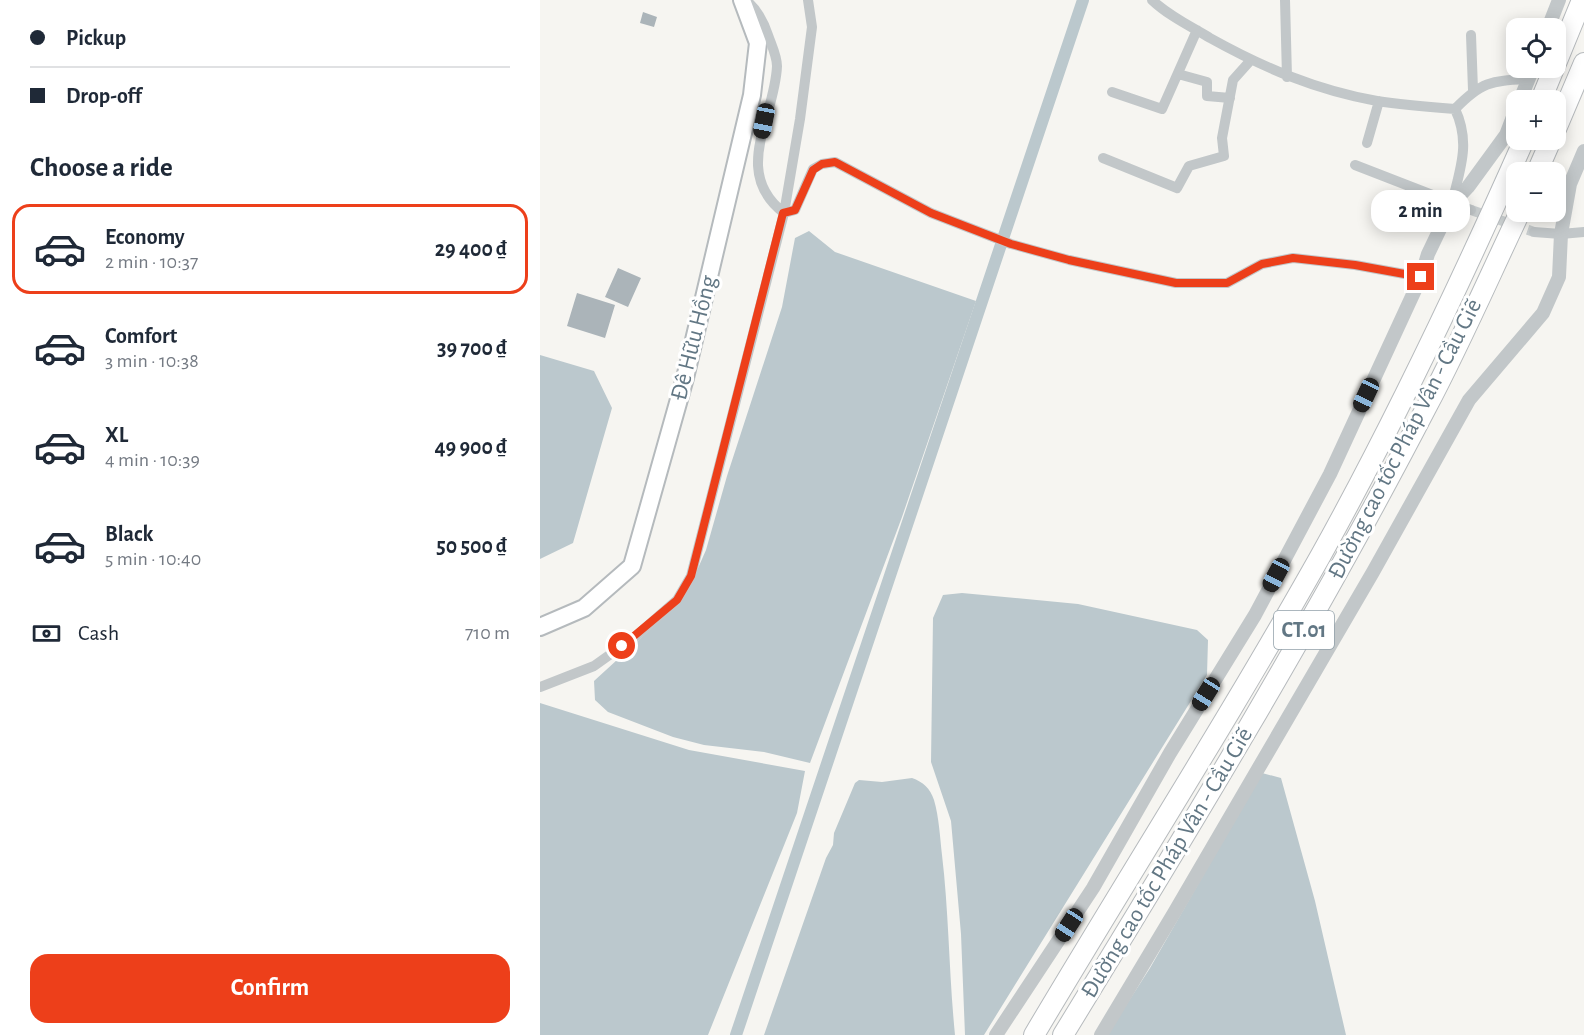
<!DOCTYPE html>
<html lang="en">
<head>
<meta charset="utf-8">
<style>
	:root { --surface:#fff; --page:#f2f2f3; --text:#1f2937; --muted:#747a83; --line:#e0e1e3; --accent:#ed3f1a }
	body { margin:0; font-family:"Alegreya Sans",sans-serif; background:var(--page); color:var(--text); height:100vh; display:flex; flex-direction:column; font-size:22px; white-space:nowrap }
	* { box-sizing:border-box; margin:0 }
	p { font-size:20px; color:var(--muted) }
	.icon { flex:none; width:33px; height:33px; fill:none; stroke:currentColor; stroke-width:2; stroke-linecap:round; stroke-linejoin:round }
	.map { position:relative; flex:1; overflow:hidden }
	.drawer { display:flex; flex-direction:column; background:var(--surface); width:540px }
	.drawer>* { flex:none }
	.banner { display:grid; align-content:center; height:132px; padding:0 30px; background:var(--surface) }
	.controls { position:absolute; left:966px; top:18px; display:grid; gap:12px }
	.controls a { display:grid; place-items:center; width:60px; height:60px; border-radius:12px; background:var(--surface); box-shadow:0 3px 15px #0003; font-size:30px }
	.end { position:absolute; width:27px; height:27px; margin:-14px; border:8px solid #ed3f1a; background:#fff; box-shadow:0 0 0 3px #fff }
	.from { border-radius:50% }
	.bubble { position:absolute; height:42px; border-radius:18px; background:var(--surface); box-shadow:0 3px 15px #0003; font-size:20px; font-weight:700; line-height:42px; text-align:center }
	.car { position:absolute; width:18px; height:36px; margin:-18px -9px; border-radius:8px; box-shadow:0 0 4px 2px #0007; background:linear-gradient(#222 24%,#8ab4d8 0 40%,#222 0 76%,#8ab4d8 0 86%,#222 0) }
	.banner b { display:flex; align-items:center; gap:21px; height:57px; font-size:22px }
	.banner b+b { border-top:2px solid var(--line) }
	.banner i { width:15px; height:15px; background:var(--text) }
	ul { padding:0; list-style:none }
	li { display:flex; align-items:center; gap:18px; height:90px; margin:0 12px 9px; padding:0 18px; border:3px solid transparent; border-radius:18px }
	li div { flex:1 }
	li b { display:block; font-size:22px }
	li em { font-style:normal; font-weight:700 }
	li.active { border-color:var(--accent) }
	li>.icon { width:54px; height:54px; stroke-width:1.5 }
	h2 { padding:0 30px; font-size:27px; line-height:72px }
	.pay { display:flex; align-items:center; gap:15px; height:66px; padding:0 30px; font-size:22px }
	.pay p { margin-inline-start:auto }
	.primary-button { display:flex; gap:12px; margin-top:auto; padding:12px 30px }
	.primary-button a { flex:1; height:69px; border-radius:18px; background:var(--accent); color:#fff; font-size:24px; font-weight:700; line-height:69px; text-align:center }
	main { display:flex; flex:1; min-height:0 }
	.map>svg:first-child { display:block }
</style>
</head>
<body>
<main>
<section class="drawer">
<div class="banner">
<b><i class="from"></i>Pickup</b>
<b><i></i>Drop-off</b>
</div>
<h2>Choose a ride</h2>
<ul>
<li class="active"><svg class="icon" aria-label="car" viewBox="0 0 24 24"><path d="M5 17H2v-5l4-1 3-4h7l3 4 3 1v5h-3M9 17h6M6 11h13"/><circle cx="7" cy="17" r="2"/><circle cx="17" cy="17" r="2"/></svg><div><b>Economy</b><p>2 min · 10:37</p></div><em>29 400 ₫</em></li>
<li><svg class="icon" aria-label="car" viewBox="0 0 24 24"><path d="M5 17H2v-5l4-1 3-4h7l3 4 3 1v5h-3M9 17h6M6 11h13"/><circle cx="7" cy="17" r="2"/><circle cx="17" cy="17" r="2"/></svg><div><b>Comfort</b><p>3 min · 10:38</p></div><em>39 700 ₫</em></li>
<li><svg class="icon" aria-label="car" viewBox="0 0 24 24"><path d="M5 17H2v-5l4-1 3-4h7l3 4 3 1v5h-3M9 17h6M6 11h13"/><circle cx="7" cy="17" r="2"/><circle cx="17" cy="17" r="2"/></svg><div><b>XL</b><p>4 min · 10:39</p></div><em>49 900 ₫</em></li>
<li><svg class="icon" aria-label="car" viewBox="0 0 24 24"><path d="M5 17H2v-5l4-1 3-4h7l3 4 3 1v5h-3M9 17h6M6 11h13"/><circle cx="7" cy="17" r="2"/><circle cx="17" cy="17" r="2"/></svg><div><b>Black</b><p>5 min · 10:40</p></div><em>50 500 ₫</em></li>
</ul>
<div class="pay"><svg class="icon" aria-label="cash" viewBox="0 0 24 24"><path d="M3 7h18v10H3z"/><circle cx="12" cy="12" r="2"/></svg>Cash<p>710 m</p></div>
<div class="primary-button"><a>Confirm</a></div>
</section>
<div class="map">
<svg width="1044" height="1035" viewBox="0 0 1044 1035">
	<rect width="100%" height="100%" fill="#f6f5f1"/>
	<path fill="#bbc8cd" d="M269 231 295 252 436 301 362 517 270 763 224 752 164 745 133 737 68 712 55 700 54 681 137 605 151 584 166 550 187 476 242 307 255 238Z
		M0 355 54 371 72 408 33 543 0 559Z
		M422 593 538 604 657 630 668 640 667 675 444 1035H425L421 934 411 821 391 762 393 618 403 595Z
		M0 703 149 750 265 771 257 813 168 1035H0Z
		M722 773 741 778 775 901 806 1035H567L610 968Z
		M372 778C383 782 390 788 394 800 399 817 400 837 402 855 409 914 409 975 415 1035H224L286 858 293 845 294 833 315 783 319 780 342 782Z"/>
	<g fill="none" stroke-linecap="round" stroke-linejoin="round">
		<path stroke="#bbc8cd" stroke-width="12" d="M196 1035 543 0"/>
	</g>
	<path fill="#abb4b9" d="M103 12 117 17 114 27 100 23Z
		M78 268 101 278 88 307 65 297Z
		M37 293 75 305 65 338 27 326Z"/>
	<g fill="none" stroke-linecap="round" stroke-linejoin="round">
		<path stroke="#cacfd0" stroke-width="10" stroke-dasharray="10 5" stroke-linecap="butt" d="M931 210 994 232"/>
		<defs>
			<path id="primary" d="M0 627 44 608 92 566 145 378 212 95 218 43 202 0"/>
			<path id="motorway" d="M1001 100 1042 0
				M1016 129 1044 63
				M997 172 1011 140
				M494 1035C589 875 690 717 781 555 856 420 922 280 984 140
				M523 1035C649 829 775 622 886 408 920 344 949 277 980 212"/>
		</defs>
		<use href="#primary" stroke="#b5babd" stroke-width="20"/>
		<use href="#motorway" stroke="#b6babd" stroke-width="22"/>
		<path stroke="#c2c7c9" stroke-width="10" d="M205 0C216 7 224 23 228 35 231 44 237 56 237 66 235 118 191 172 244 213L255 210 273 169 282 164 295 162 391 213 471 244 529 260 636 283H687L722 264 753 258 815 265 881 277
			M612 0C629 16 650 26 670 38 724 68 776 90 837 101 863 105 889 107 915 109 942 81 951 81 988 79
			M745 0 747 77
			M931 35 933 90
			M638 74 667 82V96L690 98
			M572 92 622 109 657 30
			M827 143 839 101
			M563 158 637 188 649 166 684 156 682 138 693 80 710 61
			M815 165 931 210
			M912 203C920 169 931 143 915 109
			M994 232 1021 234 1044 232
			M0 687 54 666 96 636 137 600 151 576 244 213 260 119 272 27 268 0"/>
		<path stroke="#c2c7c9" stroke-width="14" d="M1008 28 1019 0
			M980 100 993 68
			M456 1035 553 888 630 753 715 615 790 474 881 277 888 254 912 204 928 187 966 135 976 109
			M561 1035 634 913 833 572 929 400 1003 313 1019 277 1021 234 1030 184 1044 151"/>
		<use href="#primary" stroke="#fff" stroke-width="16"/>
		<use href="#motorway" stroke="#fff" stroke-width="20"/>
	</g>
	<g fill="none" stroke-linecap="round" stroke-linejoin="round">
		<path stroke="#ed3f1a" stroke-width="8" d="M82 646 137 600 151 576 243 213 255 210 273 170 282 164 295 162 391 213 471 244 529 260 636 283H687L722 264 753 258 815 265 881 277"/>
	</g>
	<g text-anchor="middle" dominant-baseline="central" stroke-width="6" stroke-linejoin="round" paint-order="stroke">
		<rect fill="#fff" stroke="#91a0a9" stroke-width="1.5" x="734" y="611" width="60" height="38" rx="4.5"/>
		<g font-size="22" font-weight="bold" fill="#627784">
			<text x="764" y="630">CT.01</text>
		</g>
		<g font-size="24" fill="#627784" stroke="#fff">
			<text transform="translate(154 338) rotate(-76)">Đê Hữu Hồng</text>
			<text transform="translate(865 439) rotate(-63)">Đường cao tốc Pháp Vân - Cầu Giẽ</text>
			<text transform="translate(627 863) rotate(-59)">Đường cao tốc Pháp Vân - Cầu Giẽ</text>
		</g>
	</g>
</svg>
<div class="controls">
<a><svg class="icon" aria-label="locate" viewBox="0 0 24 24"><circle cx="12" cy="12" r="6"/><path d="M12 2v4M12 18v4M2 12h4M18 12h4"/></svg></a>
<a>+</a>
<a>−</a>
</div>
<i class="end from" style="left:82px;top:646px"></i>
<i class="end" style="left:881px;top:277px"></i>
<div class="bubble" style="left:831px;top:190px;width:99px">2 min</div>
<i class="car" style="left:224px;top:121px;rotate:191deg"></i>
<i class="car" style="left:826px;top:395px;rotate:205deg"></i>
<i class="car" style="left:736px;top:575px;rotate:208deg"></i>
<i class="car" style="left:666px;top:694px;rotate:212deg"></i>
<i class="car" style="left:529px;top:925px;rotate:213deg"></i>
</div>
</main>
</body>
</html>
